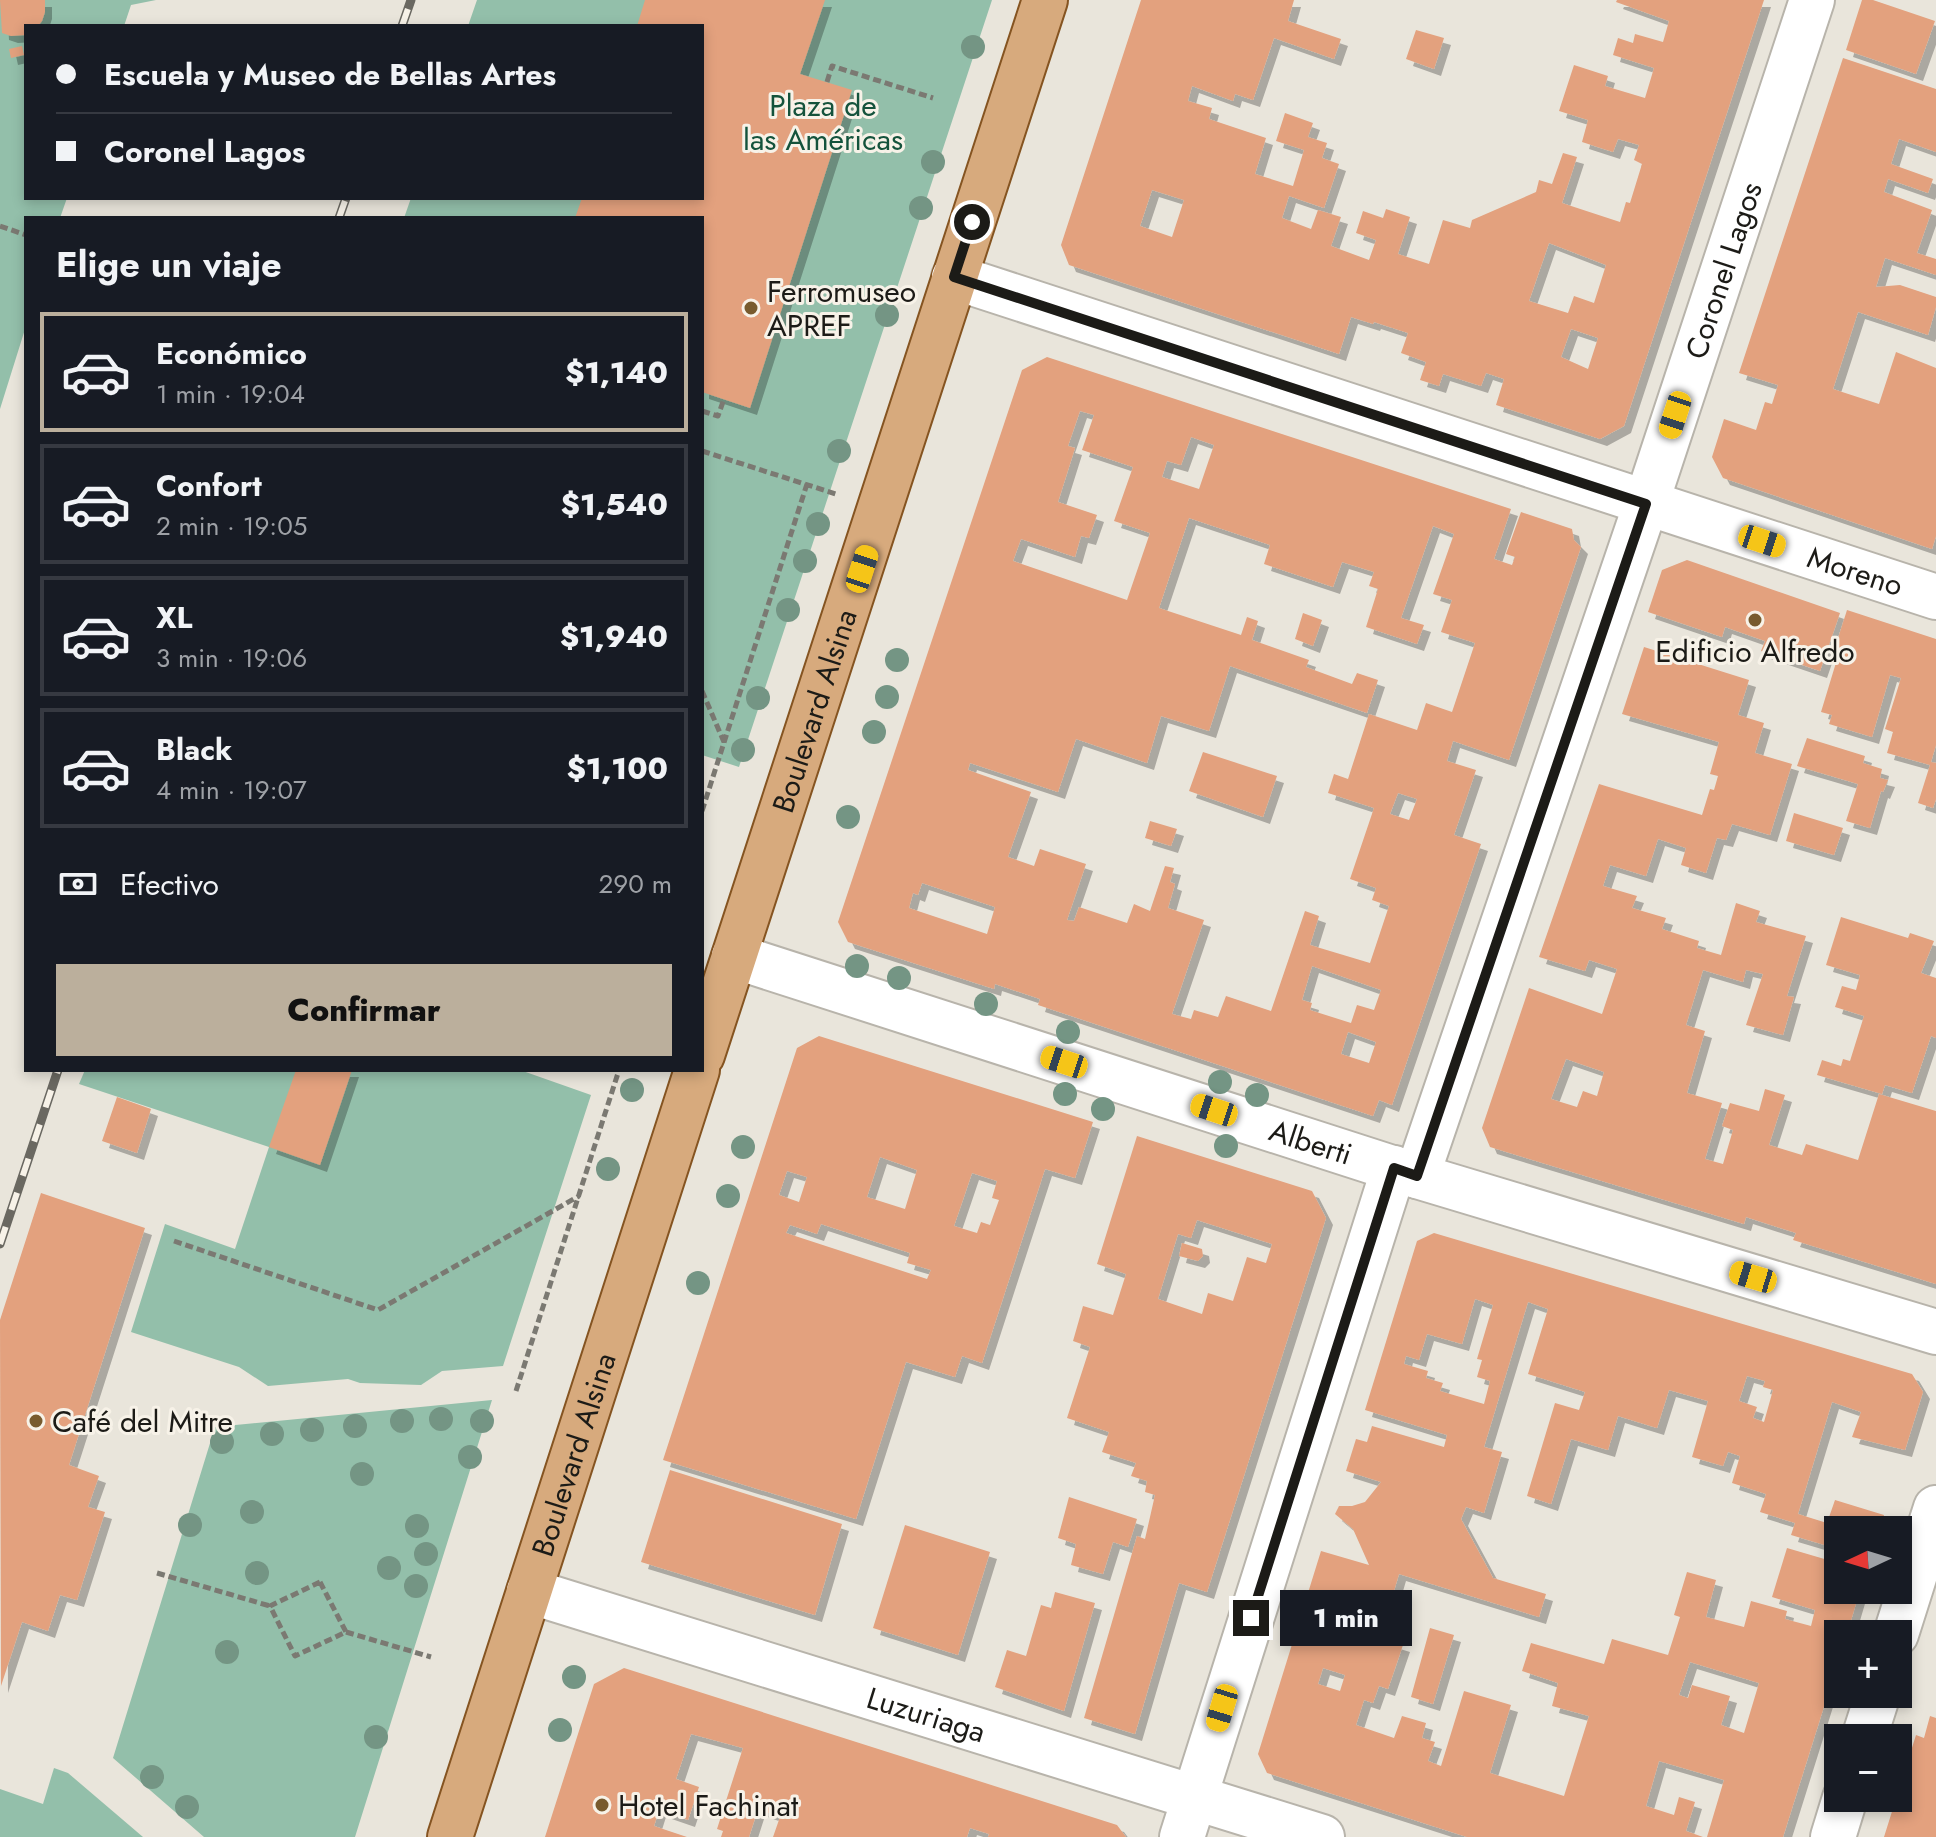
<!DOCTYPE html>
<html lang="es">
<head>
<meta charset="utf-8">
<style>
	:root { --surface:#171b24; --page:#242831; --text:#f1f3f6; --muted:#9ea1a6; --line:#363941; --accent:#bbaf9c }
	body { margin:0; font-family:Jost,sans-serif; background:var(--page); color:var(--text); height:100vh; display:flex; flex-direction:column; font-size:30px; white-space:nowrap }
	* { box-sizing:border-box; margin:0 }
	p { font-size:26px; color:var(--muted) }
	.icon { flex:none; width:44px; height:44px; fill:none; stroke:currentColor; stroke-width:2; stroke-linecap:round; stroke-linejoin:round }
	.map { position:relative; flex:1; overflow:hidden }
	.drawer { position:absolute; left:24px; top:216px; width:680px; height:856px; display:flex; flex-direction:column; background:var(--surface); border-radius:0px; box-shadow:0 4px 12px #0003 }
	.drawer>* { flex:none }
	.guide { position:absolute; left:24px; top:24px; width:680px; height:176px; border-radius:0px; box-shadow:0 4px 12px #0003; display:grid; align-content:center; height:176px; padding:0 32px; background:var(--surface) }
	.needle { width:52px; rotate:266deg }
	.fabs { position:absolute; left:1824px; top:1516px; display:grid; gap:16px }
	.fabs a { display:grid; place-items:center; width:88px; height:88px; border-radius:0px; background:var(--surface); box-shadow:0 4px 12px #0003; font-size:40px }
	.end { position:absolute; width:36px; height:36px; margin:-18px; border:10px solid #1c1b17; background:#fff; box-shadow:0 0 0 4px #fff }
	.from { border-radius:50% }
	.bubble { position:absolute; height:56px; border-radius:0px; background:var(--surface); box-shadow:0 4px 12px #0003; font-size:26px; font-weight:800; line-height:56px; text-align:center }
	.car { position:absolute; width:24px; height:48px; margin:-24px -12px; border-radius:10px; box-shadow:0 0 6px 2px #0007; background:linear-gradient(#f5c518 24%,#345 0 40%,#f5c518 0 76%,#345 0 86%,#f5c518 0) }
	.guide b { display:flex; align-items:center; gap:28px; height:76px; font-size:30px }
	.guide b+b { border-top:2px solid var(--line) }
	.guide i { width:20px; height:20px; background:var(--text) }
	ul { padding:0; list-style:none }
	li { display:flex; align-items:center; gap:24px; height:120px; margin:0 16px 12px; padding:0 16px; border:4px solid var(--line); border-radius:0px }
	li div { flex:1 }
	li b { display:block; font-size:30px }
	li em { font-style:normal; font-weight:800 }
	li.current { border-color:var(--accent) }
	li>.icon { width:72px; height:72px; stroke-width:1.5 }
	h2 { padding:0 32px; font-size:36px; line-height:96px }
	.pay { display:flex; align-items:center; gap:20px; height:88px; padding:0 32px; font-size:30px }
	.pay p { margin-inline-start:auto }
	.action { display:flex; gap:16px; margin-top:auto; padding:16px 32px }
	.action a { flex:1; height:92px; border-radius:0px; background:var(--accent); color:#111; font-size:32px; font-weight:800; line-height:92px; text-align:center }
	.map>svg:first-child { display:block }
</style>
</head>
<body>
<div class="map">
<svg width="1936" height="1837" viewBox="0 0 1936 1837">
	<defs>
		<filter id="shadow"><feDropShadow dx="7" dy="7" stdDeviation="0" flood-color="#0004"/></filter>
	</defs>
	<rect width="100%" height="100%" fill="#e9e5db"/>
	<path fill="#93bfaa" d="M0 0H156L131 5 124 26H26V198H67L60 218H26V326L0 409Z
		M477 0H992L739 767 702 755V218H404L411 198H702V26H468Z
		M85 1070H520L591 1095 503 1366 442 1371 421 1385 360 1383 348 1379 268 1386 239 1367 131 1332 165 1224 235 1249 269 1147 79 1084Z
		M492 1400 355 1837H204L113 1758 215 1427Z
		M54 1768 68 1773 143 1837H0V1789L43 1804Z"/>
	<path fill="#e3a17e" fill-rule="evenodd" filter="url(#shadow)" d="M0 0H45V12L42 21 38 26H26V35L11 36 2 33Z
		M645 0H825L800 74 852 90 750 408 702 392V218H575L582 198H702V26H637Z
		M1141 0H1294L1288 21 1341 39 1334 59 1274 38 1253 100 1235 94 1233 101 1192 86 1188 101 1212 108 1209 119 1266 138 1255 174 1293 186 1304 150 1276 141 1285 113 1313 123 1308 137 1327 143 1322 158 1339 164 1324 208 1289 196 1282 218 1311 229 1318 210 1341 217 1331 246 1369 260 1376 240 1356 233 1363 211 1383 218 1386 209 1410 217 1398 254 1429 264 1443 220 1470 228 1472 220 1536 192 1539 180 1552 184 1563 153 1577 157 1562 203 1620 222 1626 202 1630 203 1642 164 1634 160 1639 145 1618 139 1613 152 1582 142 1588 120 1559 111 1574 65 1608 76 1605 86 1645 98 1654 68 1613 55 1618 38 1633 43 1635 34 1663 42 1669 21 1616 2 1617 0H1764L1624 426 1600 439 1496 405 1504 379 1486 373 1481 386 1443 374 1439 386 1420 380 1426 362 1401 353 1408 333 1374 322 1373 324 1351 317 1339 354 1069 265 1061 245ZM1152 190 1184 200 1172 237 1140 226ZM1549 243 1606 265 1594 303 1574 296 1568 313 1529 301ZM1571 329 1598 338 1588 369 1561 357Z
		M1862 0H1873L1935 21 1916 74 1846 50Z
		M1416 30 1444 38 1434 69 1406 59Z
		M22 46 24 55 11 58 9 49Z
		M1843 58 1936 89V152L1899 139 1891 164 1933 179 1928 193 1888 179 1884 192 1932 210 1917 253 1936 259V275L1885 258 1876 287 1900 285 1936 297V307L1928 335 1858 312 1833 389 1879 404 1896 352 1936 368V536L1932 549 1723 478 1712 457 1724 419 1756 430 1765 402 1772 404 1778 385 1739 373Z
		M1047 357 1511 509 1494 559 1512 565 1515 557 1506 554 1521 512 1572 529 1574 540 1581 547 1509 760 1453 741 1447 761 1476 770 1454 835 1481 844 1392 1105 1379 1100 1373 1116 1038 1005 1040 999 995 984 994 989 848 942 838 922 1022 370ZM1080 411 1094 415 1082 450 1133 467 1114 521 1150 533 1127 600 1013 561 1021 539 1075 557 1081 536 1089 538 1097 515 1058 502 1075 448 1068 446ZM1191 437 1214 445 1199 489 1162 477 1167 461 1181 465ZM1189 518 1270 545 1264 564 1333 587 1342 562 1374 572 1369 586 1378 589 1366 627 1417 644 1424 625 1401 618 1433 526 1454 534 1433 594 1452 600 1441 632 1475 643 1452 712 1426 703 1417 730 1369 714 1348 779 1334 774 1328 793 1374 808 1350 879 1376 888 1372 900 1389 906 1370 963 1310 945 1319 916 1305 911 1271 1011 1226 996 1218 1017 1194 1010 1191 1019 1172 1014 1204 920 1168 908 1175 884 1170 882 1174 868 1165 866 1150 911 1134 904 1127 923 1079 907 1074 921 1067 920 1086 864 1040 849 1034 866 1008 857 1031 792 968 770 970 763 1058 792 1076 739 1147 763 1161 716 1209 731 1230 666 1367 713 1378 680 1357 673 1352 684 1306 667 1309 660 1252 640 1258 621 1247 617 1241 635 1159 608ZM1398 793 1417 799 1409 820 1390 814ZM922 883 995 907 987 934 909 908 913 893 918 895ZM1312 966 1381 990 1374 1010 1357 1005 1351 1023 1310 1010 1312 1003 1302 1000ZM1348 1032 1376 1042 1369 1063 1341 1054Z
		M1687 560 1840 613 1820 671 1761 651 1765 641 1725 627 1722 637 1648 612 1662 570Z
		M1847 610 1936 639V745L1931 762 1936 763V799L1933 808 1918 803 1930 765 1887 753 1893 732 1885 729 1901 678 1890 675 1872 737 1829 724 1832 715 1821 712 1838 656 1833 654Z
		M1303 613 1322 620 1313 646 1295 639Z
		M1644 647 1749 680 1738 715 1764 723 1755 753 1792 764 1770 835 1732 824 1726 840 1717 838 1706 873 1681 865 1686 848 1658 839 1646 876 1610 865 1603 886 1637 896 1632 908 1666 918 1662 929 1699 941 1697 948 1721 955 1736 903 1760 911 1756 922 1806 936 1787 996 1794 997 1783 1035 1746 1025 1763 974 1746 970 1743 982 1703 970 1686 1025 1705 1031 1687 1093 1722 1103 1705 1159 1723 1164 1733 1130 1722 1126 1730 1103 1759 1111 1765 1089 1785 1095 1769 1145 1802 1155 1806 1144 1858 1160 1879 1094 1936 1111V1284L1793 1240 1796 1233 1746 1217 1744 1224 1490 1147 1482 1128 1529 988 1602 1014 1617 969 1589 960 1585 971 1539 957 1599 784 1702 815 1710 789 1714 790 1718 776 1710 774 1719 742 1622 714ZM1566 1059 1604 1072 1597 1096 1583 1091 1577 1107 1551 1099Z
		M1807 738 1865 756 1863 763 1882 769 1880 778 1888 780 1883 792 1881 791 1870 828 1846 821 1858 784 1797 766Z
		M1203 752 1277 776 1263 817 1189 791Z
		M1794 813 1843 828 1834 855 1786 841Z
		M1150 821 1177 829 1171 846 1145 838Z
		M1841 917 1908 938 1910 933 1934 941 1921 973 1936 978V1038L1931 1036 1912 1093 1885 1085 1882 1094 1817 1075 1822 1060 1841 1066 1843 1059 1850 1061 1864 1016 1835 1007 1842 986 1856 990 1860 975 1826 965Z
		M819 1036 1093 1122 1075 1178 1045 1169 982 1363 962 1356 955 1377 906 1362 856 1519 663 1460 797 1048ZM880 1157 917 1170 905 1209 867 1197ZM787 1171 807 1177 799 1202 779 1195ZM972 1173 997 1181 992 1198 999 1200 990 1225 981 1222 977 1233 954 1226ZM821 1224 910 1253 907 1263 931 1270 927 1279 786 1233 790 1225 817 1234Z
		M296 1070H352L320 1165 269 1147Z
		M117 1097 151 1109 137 1153 102 1141Z
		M1137 1136 1312 1191 1326 1218 1207 1592 1179 1583 1135 1734 1084 1718 1137 1536 1145 1539 1155 1495 1145 1492 1147 1481 1131 1476 1136 1463 1102 1452 1109 1432 1067 1418 1090 1347 1073 1341 1083 1306 1113 1315 1126 1274 1097 1264ZM1197 1220 1272 1244 1266 1263 1247 1257 1233 1301 1208 1293 1202 1314 1158 1299 1178 1234 1191 1238Z
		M41 1193 145 1228 69 1465 99 1476 88 1507 105 1512 77 1600 60 1595 48 1631 22 1622 1 1686 0 1320Z
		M1434 1233 1912 1374 1923 1392 1905 1450 1852 1437 1861 1412 1832 1402 1798 1514 1827 1523 1835 1500 1884 1515 1880 1530H1838V1549L1791 1535 1795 1523 1760 1512 1766 1494 1732 1483 1740 1456 1728 1452 1723 1466 1692 1457 1708 1401 1669 1390 1657 1428 1618 1416 1608 1450 1571 1439 1551 1504 1527 1496 1555 1403 1579 1410 1585 1392 1528 1374 1548 1309 1528 1302 1484 1447 1502 1452 1484 1513 1466 1507 1461 1519 1493 1578 1546 1594 1539 1617 1399 1574 1380 1638 1403 1645 1388 1689 1379 1686 1373 1703 1364 1700 1356 1725 1394 1738 1402 1716 1426 1723 1422 1738 1435 1742 1428 1761 1441 1766 1464 1691 1511 1705 1490 1773 1564 1796 1589 1716 1552 1706 1558 1683 1522 1671 1531 1643 1604 1664 1612 1639 1668 1655 1680 1617 1674 1615 1687 1572 1716 1580 1706 1617 1744 1627 1751 1601 1787 1611 1785 1619 1811 1626 1815 1610 1772 1597 1787 1548 1838 1563V1590H1860L1847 1634H1838V1662L1783 1837H1707L1724 1780 1659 1761 1646 1806 1674 1815 1679 1797 1695 1802 1686 1831 1703 1837H1467L1267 1773 1258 1754 1321 1551 1369 1565 1353 1529 1335 1514 1339 1506H1352L1365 1502 1381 1482 1346 1471 1356 1439 1367 1442 1372 1426 1444 1447 1447 1435 1365 1410 1417 1241ZM1475 1299 1493 1305 1477 1359 1482 1360 1477 1377 1490 1381 1484 1404 1440 1391 1443 1383 1426 1378 1428 1371 1404 1364 1406 1356 1419 1360 1427 1334 1462 1344ZM1747 1376 1765 1381 1763 1387 1773 1390 1764 1422 1753 1418 1757 1407 1739 1401ZM1690 1662 1759 1683 1744 1733 1721 1725 1730 1696 1692 1685 1688 1698 1679 1695ZM1323 1668 1345 1675 1340 1691 1318 1684Z
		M1182 1243 1202 1249 1203 1256 1198 1261 1179 1256Z
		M670 1470 842 1524 815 1615 641 1562Z
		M1069 1497 1137 1519 1128 1547 1113 1542 1103 1574 1071 1565 1076 1544 1058 1538Z
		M905 1525 990 1552 958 1655 873 1628Z
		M1055 1592 1095 1603 1064 1711 995 1687 1007 1650 1026 1656 1041 1605 1051 1608Z
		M1430 1628 1454 1635 1433 1704 1411 1697Z
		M624 1668 1117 1825 1126 1837H988L989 1834 970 1828 967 1837H773L780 1817 758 1809 749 1837H721L723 1831 717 1829 743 1748 691 1734 676 1779 699 1787 688 1820 659 1810 654 1826 687 1837H545L594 1684Z
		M1930 1716 1936 1718V1837H1884L1916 1735 1924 1738Z"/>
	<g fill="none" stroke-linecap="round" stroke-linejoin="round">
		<defs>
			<g id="minor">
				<path id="s1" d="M954 277 1936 597"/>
				<path id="s2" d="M734 956 1417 1176 1936 1332"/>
				<path id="s3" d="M1417 1176 1646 504 1812 0"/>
				<path id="s4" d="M529 1591 1322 1837"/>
				<path d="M1896 1634 1936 1508"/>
				<path d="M1864 1738 1878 1694"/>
				<path d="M1182 1837 1394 1168"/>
				<path d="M1833 1837 1845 1798"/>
			</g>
			<g id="major">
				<path id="s5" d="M702 1055 1045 0"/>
				<path id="s6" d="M450 1837 697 1070"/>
			</g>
		</defs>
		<use href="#minor" stroke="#b8b4ab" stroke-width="48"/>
		<use href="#major" stroke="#855421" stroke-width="48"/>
		<path stroke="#7b7972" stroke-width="5" stroke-dasharray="8 4" stroke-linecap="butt" d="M827 82 832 66 933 98
			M0 226 26 235
			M702 411 718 416 724 399
			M702 451 839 495
			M702 691 724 742
			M702 811 807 484
			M174 1241 378 1310 579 1196
			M516 1391 619 1070
			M157 1573 270 1606
			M320 1582 346 1632 295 1656 270 1606Z
			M346 1632 431 1657"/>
		<use href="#minor" stroke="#fff" stroke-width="44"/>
		<use href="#major" stroke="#d7aa7d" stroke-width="44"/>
		<defs>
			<path id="rail" d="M402 26 411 0
				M339 218 346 198
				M0 1244 58 1070"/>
		</defs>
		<use href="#rail" stroke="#6a6861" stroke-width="9"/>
		<use href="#rail" stroke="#f7f2e8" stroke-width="6" stroke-dasharray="18" stroke-linecap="butt"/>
	</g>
	<g fill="#749584">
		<circle cx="973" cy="47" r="12"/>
		<circle cx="933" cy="162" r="12"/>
		<circle cx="921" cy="208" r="12"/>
		<circle cx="887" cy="315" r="12"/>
		<circle cx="839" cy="451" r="12"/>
		<circle cx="818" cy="524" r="12"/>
		<circle cx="805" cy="561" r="12"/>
		<circle cx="788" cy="610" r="12"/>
		<circle cx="897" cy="660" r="12"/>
		<circle cx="887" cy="697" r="12"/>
		<circle cx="758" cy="698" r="12"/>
		<circle cx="874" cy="732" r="12"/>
		<circle cx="743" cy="750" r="12"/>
		<circle cx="848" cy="817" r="12"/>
		<circle cx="857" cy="966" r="12"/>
		<circle cx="899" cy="978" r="12"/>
		<circle cx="986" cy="1004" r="12"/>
		<circle cx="1068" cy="1032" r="12"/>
		<circle cx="1220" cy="1082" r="12"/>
		<circle cx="632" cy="1090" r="12"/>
		<circle cx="1065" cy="1094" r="12"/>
		<circle cx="1257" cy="1095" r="12"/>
		<circle cx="1103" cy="1109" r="12"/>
		<circle cx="1226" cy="1146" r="12"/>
		<circle cx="743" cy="1147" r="12"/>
		<circle cx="608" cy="1169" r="12"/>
		<circle cx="728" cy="1196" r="12"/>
		<circle cx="698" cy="1283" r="12"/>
		<circle cx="441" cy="1419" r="12"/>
		<circle cx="402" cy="1421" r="12"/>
		<circle cx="482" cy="1421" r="12"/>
		<circle cx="355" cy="1426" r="12"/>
		<circle cx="312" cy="1430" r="12"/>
		<circle cx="272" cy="1434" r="12"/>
		<circle cx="222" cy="1442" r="12"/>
		<circle cx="470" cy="1457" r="12"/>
		<circle cx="362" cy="1474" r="12"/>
		<circle cx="252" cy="1512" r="12"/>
		<circle cx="190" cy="1525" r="12"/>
		<circle cx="417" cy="1526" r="12"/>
		<circle cx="426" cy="1554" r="12"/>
		<circle cx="389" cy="1568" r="12"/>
		<circle cx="257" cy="1573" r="12"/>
		<circle cx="416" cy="1586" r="12"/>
		<circle cx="227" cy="1652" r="12"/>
		<circle cx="574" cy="1677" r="12"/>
		<circle cx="560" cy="1730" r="12"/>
		<circle cx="376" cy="1737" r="12"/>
		<circle cx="152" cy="1777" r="12"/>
		<circle cx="187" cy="1807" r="12"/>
	</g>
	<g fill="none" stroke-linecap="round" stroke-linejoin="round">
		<path stroke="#1c1b17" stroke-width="10" d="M972 222 954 277 1646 504 1417 1176 1394 1168 1251 1618"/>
	</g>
	<g fill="#785b2e" stroke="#f7f2e8" stroke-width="3">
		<circle cx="751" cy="308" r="8"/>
		<circle cx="1755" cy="620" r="8"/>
		<circle cx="36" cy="1421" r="8"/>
		<circle cx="602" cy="1805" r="8"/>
	</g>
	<g text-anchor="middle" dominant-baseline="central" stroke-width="6" stroke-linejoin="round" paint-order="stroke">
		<g font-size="30" fill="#14533c" stroke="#f7f2e8">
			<text x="823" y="105">Plaza de<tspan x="823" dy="34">las Américas</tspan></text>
		</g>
		<g font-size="30" fill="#1c1b17" stroke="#f7f2e8">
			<text stroke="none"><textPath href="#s3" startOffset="956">Coronel Lagos</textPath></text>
			<text stroke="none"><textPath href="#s1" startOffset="948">Moreno</textPath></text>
			<text stroke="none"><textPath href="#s5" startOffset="362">Boulevard Alsina</textPath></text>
			<text stroke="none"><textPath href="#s2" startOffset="606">Alberti</textPath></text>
			<text stroke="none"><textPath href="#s6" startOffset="402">Boulevard Alsina</textPath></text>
			<text stroke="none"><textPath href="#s4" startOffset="416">Luzuriaga</textPath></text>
		</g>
		<g font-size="30" fill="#1c1b17" stroke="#f7f2e8" text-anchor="start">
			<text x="767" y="291">Ferromuseo<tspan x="767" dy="34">APREF</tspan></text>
			<text x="1755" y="651" text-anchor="middle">Edificio Alfredo</text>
			<text x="52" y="1421">Café del Mitre</text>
			<text x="618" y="1805">Hotel Fachinat</text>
		</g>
	</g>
</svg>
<div class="fabs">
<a><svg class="needle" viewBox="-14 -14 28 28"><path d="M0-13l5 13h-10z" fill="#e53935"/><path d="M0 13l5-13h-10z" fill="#9ea1a6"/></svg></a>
<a>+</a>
<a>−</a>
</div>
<i class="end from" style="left:972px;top:222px"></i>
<i class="end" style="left:1251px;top:1618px"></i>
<div class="bubble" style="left:1280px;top:1590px;width:132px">1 min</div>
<i class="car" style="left:1675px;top:415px;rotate:198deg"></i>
<i class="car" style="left:1762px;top:541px;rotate:108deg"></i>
<i class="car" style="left:862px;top:569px;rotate:18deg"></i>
<i class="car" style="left:1064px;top:1062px;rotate:288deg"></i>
<i class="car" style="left:1214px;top:1110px;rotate:288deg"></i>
<i class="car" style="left:1753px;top:1277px;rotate:287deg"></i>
<i class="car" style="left:1222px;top:1708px;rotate:197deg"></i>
<div class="guide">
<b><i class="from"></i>Escuela y Museo de Bellas Artes</b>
<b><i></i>Coronel Lagos</b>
</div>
<section class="drawer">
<h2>Elige un viaje</h2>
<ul>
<li class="current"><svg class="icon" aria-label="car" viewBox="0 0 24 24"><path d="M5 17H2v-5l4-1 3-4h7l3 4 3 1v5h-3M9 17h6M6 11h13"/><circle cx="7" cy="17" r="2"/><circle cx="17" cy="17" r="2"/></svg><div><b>Económico</b><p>1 min · 19:04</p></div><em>$1,140</em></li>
<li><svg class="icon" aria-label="car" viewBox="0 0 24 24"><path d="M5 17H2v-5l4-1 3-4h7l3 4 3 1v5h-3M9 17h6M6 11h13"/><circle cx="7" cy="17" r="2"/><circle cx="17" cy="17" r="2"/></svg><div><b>Confort</b><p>2 min · 19:05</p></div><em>$1,540</em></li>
<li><svg class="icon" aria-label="car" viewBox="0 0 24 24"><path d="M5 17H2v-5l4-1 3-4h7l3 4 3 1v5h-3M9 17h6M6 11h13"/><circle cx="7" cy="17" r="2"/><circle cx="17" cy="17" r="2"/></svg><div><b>XL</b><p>3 min · 19:06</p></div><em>$1,940</em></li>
<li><svg class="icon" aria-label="car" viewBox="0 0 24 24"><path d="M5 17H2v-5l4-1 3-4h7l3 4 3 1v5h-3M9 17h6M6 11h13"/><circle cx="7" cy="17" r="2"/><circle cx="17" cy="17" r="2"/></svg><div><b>Black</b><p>4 min · 19:07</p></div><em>$1,100</em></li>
</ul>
<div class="pay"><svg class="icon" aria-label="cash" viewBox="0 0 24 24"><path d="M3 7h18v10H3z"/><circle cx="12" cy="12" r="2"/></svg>Efectivo<p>290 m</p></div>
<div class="action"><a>Confirmar</a></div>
</section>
</div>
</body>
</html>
